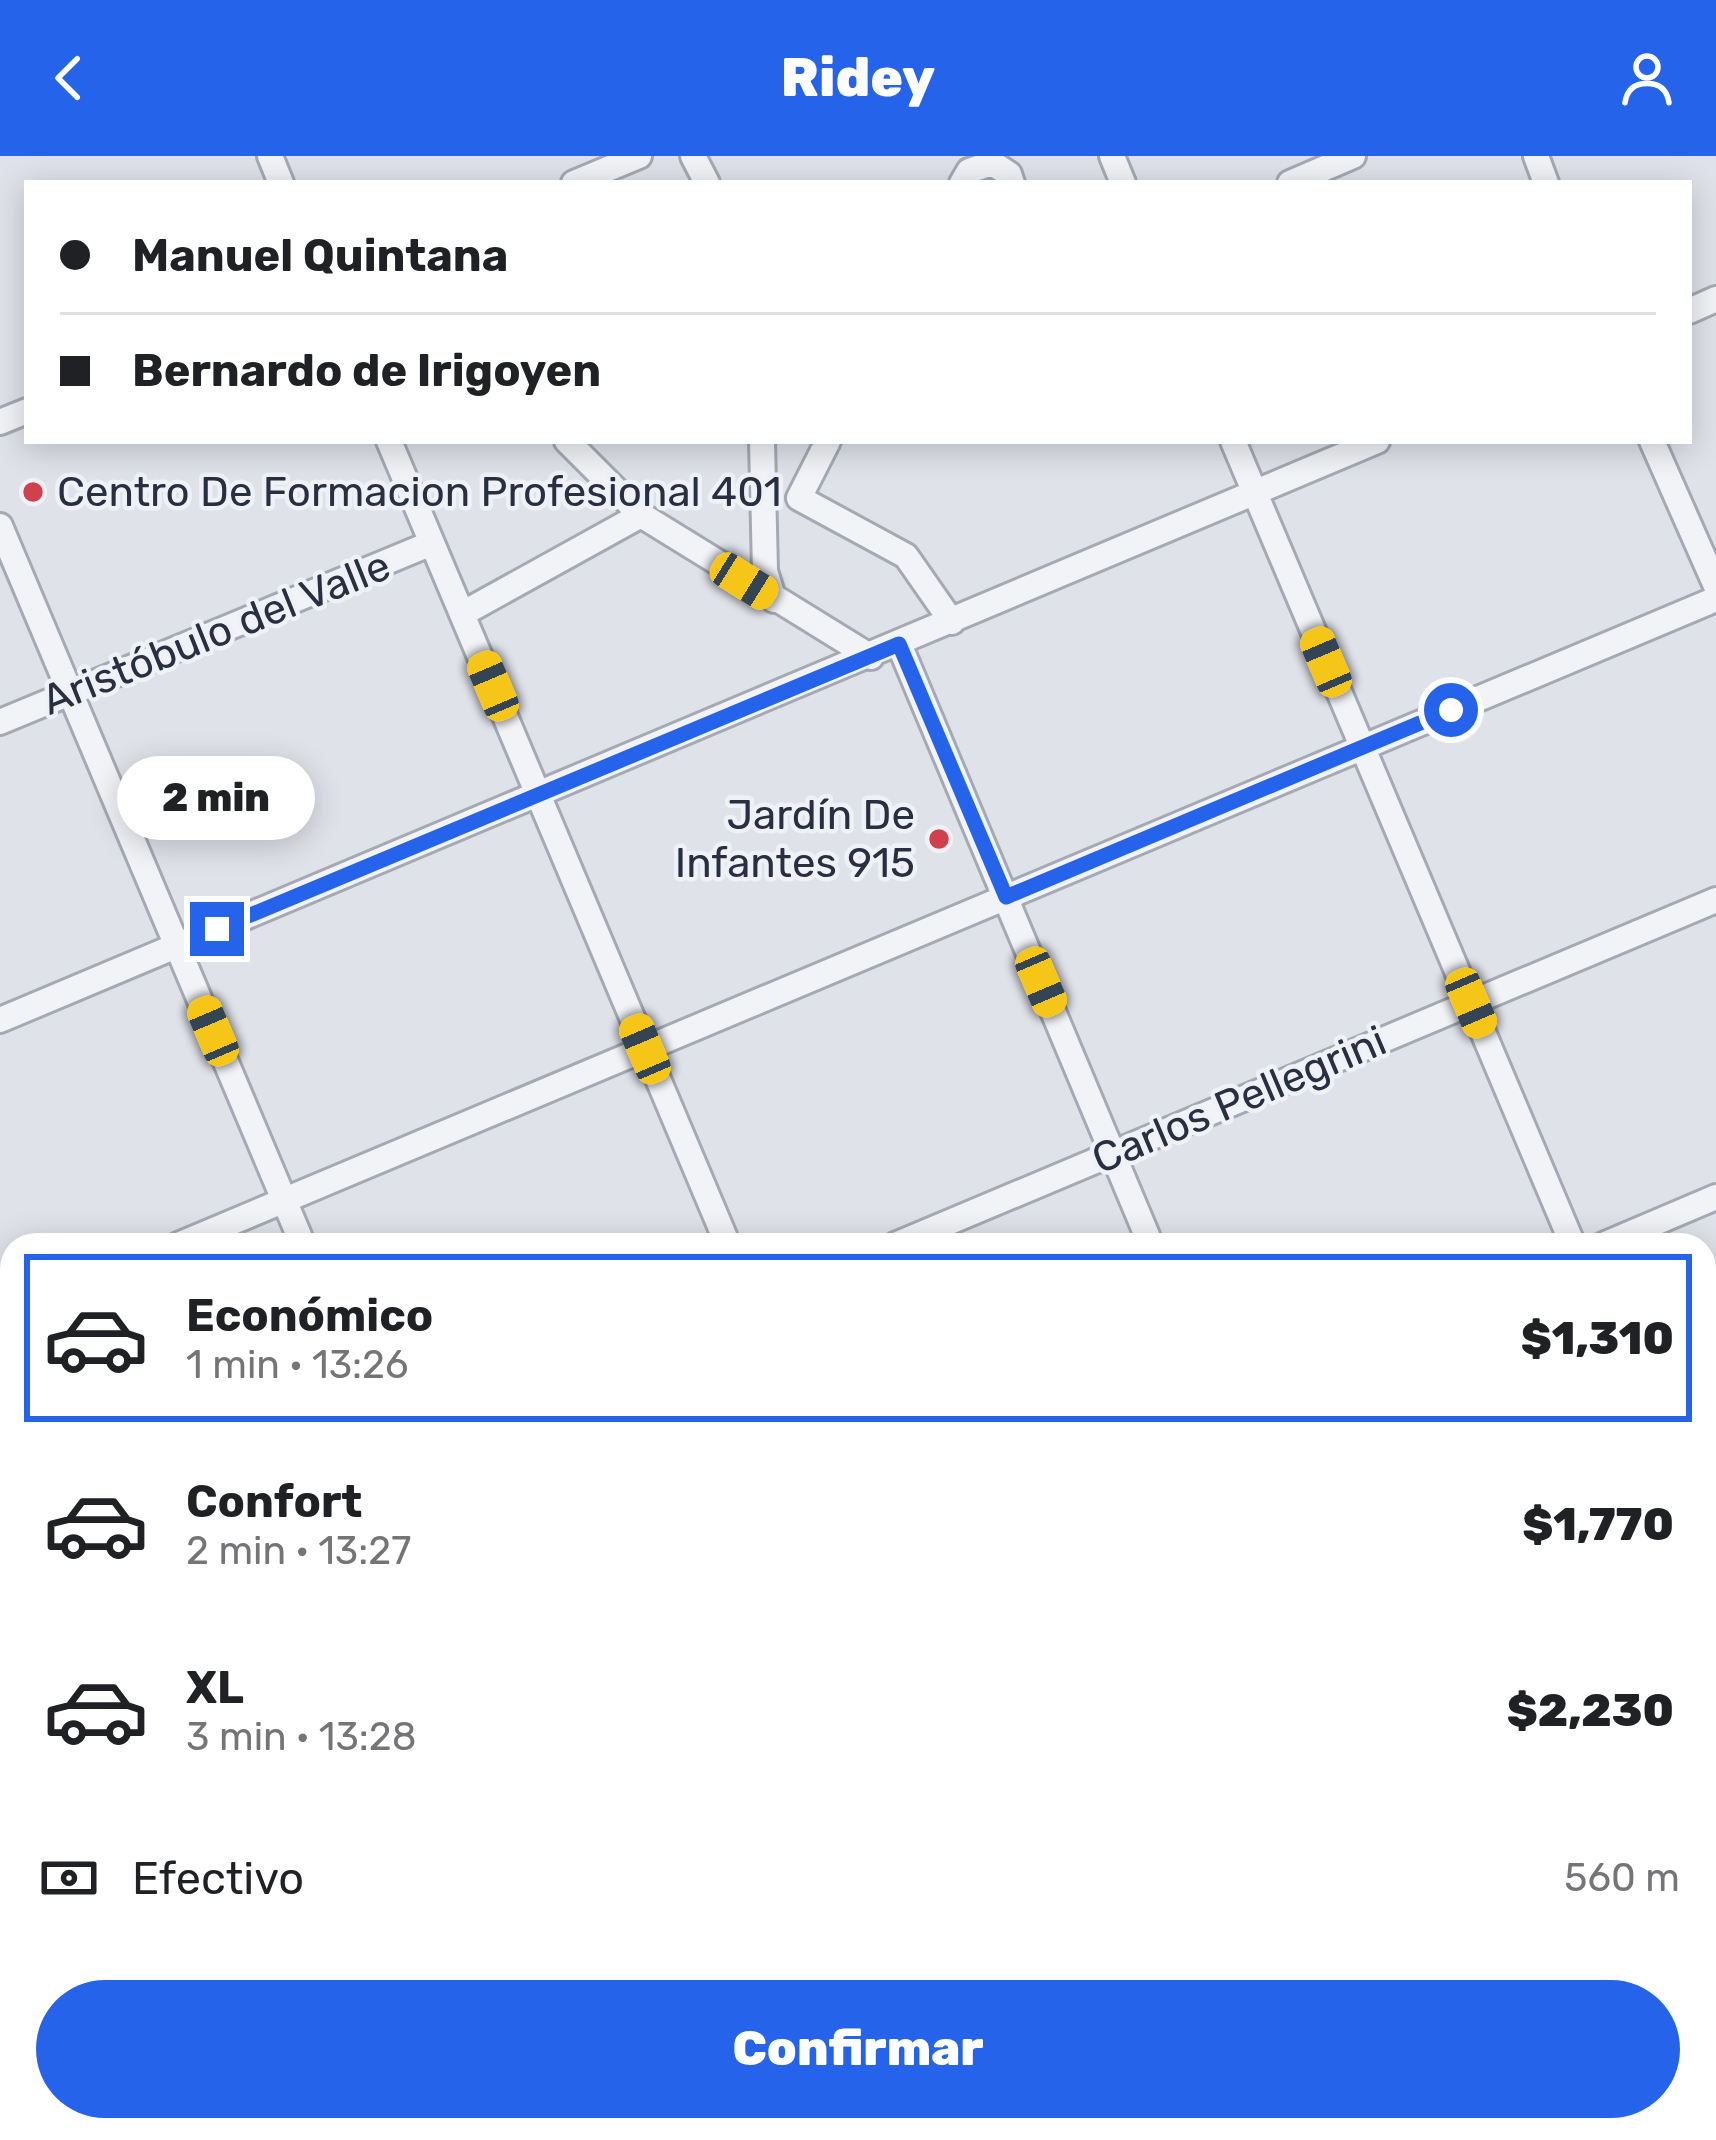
<!DOCTYPE html>
<html lang="es">
<head>
<meta charset="utf-8">
<style>
	:root { --surface:#fff; --page:#f2f2f2; --text:#202124; --muted:#757577; --line:#e0e0e0; --accent:#2563eb }
	body { margin:0; font-family:Rubik,sans-serif; background:var(--page); color:var(--text); height:100vh; display:flex; flex-direction:column; font-size:45px; white-space:nowrap }
	* { box-sizing:border-box; margin:0 }
	p { font-size:39px; color:var(--muted) }
	.icon { flex:none; width:66px; height:66px; fill:none; stroke:currentColor; stroke-width:2; stroke-linecap:round; stroke-linejoin:round }
	.map { position:relative; flex:1; overflow:hidden }
	.panel { position:absolute; left:0px; top:1077px; width:1716px; height:909px; display:flex; flex-direction:column; background:var(--surface); border-radius:36px 36px 0 0; box-shadow:0 6px 30px #0003 }
	.panel>* { flex:none }
	.banner { position:absolute; left:24px; top:24px; width:1668px; height:264px; border-radius:0px; box-shadow:0 6px 30px #0003; display:grid; align-content:center; height:264px; padding:0 36px; background:var(--surface) }
	.end { position:absolute; width:54px; height:54px; margin:-27px; border:15px solid #2563eb; background:#fff; box-shadow:0 0 0 6px #fff }
	.from { border-radius:50% }
	.bubble { position:absolute; height:84px; border-radius:42px; background:var(--surface); box-shadow:0 6px 30px #0003; font-size:39px; font-weight:800; line-height:84px; text-align:center }
	.car { position:absolute; width:36px; height:72px; margin:-36px -18px; border-radius:15px; box-shadow:0 0 9px 3px #0007; background:linear-gradient(#f5c518 24%,#345 0 40%,#f5c518 0 76%,#345 0 86%,#f5c518 0) }
	.banner b { display:flex; align-items:center; gap:42px; height:114px; font-size:45px }
	.banner b+b { border-top:3px solid var(--line) }
	.banner i { width:30px; height:30px; background:var(--text) }
	ul { padding:21px 0 0; list-style:none }
	li { display:flex; align-items:center; gap:36px; height:168px; margin:0 24px 18px; padding:0 12px; border:6px solid transparent; border-radius:0px }
	li div { flex:1 }
	li b { display:block; font-size:45px }
	li em { font-style:normal; font-weight:800 }
	li.current { border-color:var(--accent) }
	li>.icon { width:108px; height:108px; stroke-width:1.5 }
	.pay { display:flex; align-items:center; gap:30px; height:132px; padding:0 36px; font-size:45px }
	.pay p { margin-inline-start:auto }
	.button { display:flex; gap:24px; margin-top:auto; padding:24px 36px }
	.button a { flex:1; height:138px; border-radius:72px; background:var(--accent); color:#fff; font-size:48px; font-weight:800; line-height:138px; text-align:center }
	header { display:flex; justify-content:space-between; align-items:center; height:156px; padding:0 36px; background:var(--accent); color:#fff; font-size:54px; font-weight:800 }
	.map>svg:first-child { display:block }
</style>
</head>
<body>
<header><svg class="icon" aria-label="back" viewBox="0 0 24 24"><path d="M15 5l-7 7 7 7"/></svg>Ridey<svg class="icon" aria-label="person" viewBox="0 0 24 24"><circle cx="12" cy="8" r="4"/><path d="M4 21q1-7 8-7t8 7"/></svg></header>
<div class="map">
<svg width="1716" height="1984" viewBox="0 0 1716 1984">
	<rect width="100%" height="100%" fill="#dfe2e9"/>
	<path fill="#c3d3c0" d="M298 1974H665L669 1984H280Z"/>
	<g fill="none" stroke-linecap="round" stroke-linejoin="round">
		<defs>
			<path id="minor" d="M270 0 281 27
				M693 0 707 27
				M1112 0 1123 27
				M1536 0 1546 27
				M574 27 639 0
				M962 27 969 15 992 7 1009 18 1012 27
				M1290 27 1353 0
				M1689 155 1716 143
				M0 266 27 255
				M389 285 728 1089
				M567 285 641 359 871 501
				M762 285 765 415 774 444
				M828 285 799 342 906 400 952 466
				M1233 285 1573 1089
				M1652 285 1716 430
				M0 370 303 1089
				M462 458 641 359
				M899 488 1151 1089
				M0 566 432 387
				M0 864 1377 285
				M178 1089 1716 443
				M895 1089 1716 744
				M1603 1089 1716 1041
				M0 1164 12 1159
				M0 1372 12 1401
				M1704 1398 1716 1427
				M0 1446 12 1474
				M1704 1672 1716 1667
				M0 1763 12 1758
				M676 1974 680 1984
				M1099 1974 1103 1984
				M1522 1974 1526 1984
				M957 1984 981 1974
				M1675 1984 1699 1974"/>
			<path id="major" d="M1704 1348 1716 1343
				M1704 1373 1716 1368
				M191 1984 215 1974
				M247 1984 272 1974"/>
		</defs>
		<use href="#minor" stroke="#a4a9b3" stroke-width="30"/>
		<use href="#major" stroke="#9ea6b5" stroke-width="36"/>
		<use href="#minor" stroke="#f2f3f7" stroke-width="24"/>
		<use href="#major" stroke="#fff" stroke-width="30"/>
	</g>
	<g fill="none" stroke-linecap="round" stroke-linejoin="round">
		<path stroke="#2563eb" stroke-width="15" d="M217 773 899 488 1006 741 1451 554"/>
	</g>
	<g fill="#d1404d" stroke="#eef1f6" stroke-width="4.5">
		<circle cx="33" cy="336" r="12"/>
		<circle cx="939" cy="683" r="12"/>
	</g>
	<g text-anchor="middle" dominant-baseline="central" stroke-width="9" stroke-linejoin="round" paint-order="stroke">
		<g font-size="42" fill="#272f40" stroke="#eef1f6" text-anchor="start">
			<text x="57" y="336">Centro De Formacion Profesional 401</text>
			<text x="915" y="659" text-anchor="end">Jardín De<tspan x="915" dy="48">Infantes 915</tspan></text>
		</g>
		<g font-size="42" fill="#272f40" stroke="#eef1f6">
			<text transform="translate(216 477) rotate(-22)">Aristóbulo del Valle</text>
			<text transform="translate(1239 944) rotate(-23)">Carlos Pellegrini</text>
		</g>
	</g>
</svg>
<i class="end from" style="left:1451px;top:554px"></i>
<i class="end" style="left:217px;top:773px"></i>
<div class="bubble" style="left:117px;top:600px;width:198px">2 min</div>
<i class="car" style="left:744px;top:425px;rotate:122deg"></i>
<i class="car" style="left:1326px;top:506px;rotate:337deg"></i>
<i class="car" style="left:493px;top:530px;rotate:337deg"></i>
<i class="car" style="left:1041px;top:826px;rotate:157deg"></i>
<i class="car" style="left:1471px;top:847px;rotate:157deg"></i>
<i class="car" style="left:213px;top:875px;rotate:337deg"></i>
<i class="car" style="left:645px;top:893px;rotate:337deg"></i>
<div class="banner">
<b><i class="from"></i>Manuel Quintana</b>
<b><i></i>Bernardo de Irigoyen</b>
</div>
<section class="panel">
<ul>
<li class="current"><svg class="icon" aria-label="car" viewBox="0 0 24 24"><path d="M5 17H2v-5l4-1 3-4h7l3 4 3 1v5h-3M9 17h6M6 11h13"/><circle cx="7" cy="17" r="2"/><circle cx="17" cy="17" r="2"/></svg><div><b>Económico</b><p>1 min · 13:26</p></div><em>$1,310</em></li>
<li><svg class="icon" aria-label="car" viewBox="0 0 24 24"><path d="M5 17H2v-5l4-1 3-4h7l3 4 3 1v5h-3M9 17h6M6 11h13"/><circle cx="7" cy="17" r="2"/><circle cx="17" cy="17" r="2"/></svg><div><b>Confort</b><p>2 min · 13:27</p></div><em>$1,770</em></li>
<li><svg class="icon" aria-label="car" viewBox="0 0 24 24"><path d="M5 17H2v-5l4-1 3-4h7l3 4 3 1v5h-3M9 17h6M6 11h13"/><circle cx="7" cy="17" r="2"/><circle cx="17" cy="17" r="2"/></svg><div><b>XL</b><p>3 min · 13:28</p></div><em>$2,230</em></li>
</ul>
<div class="pay"><svg class="icon" aria-label="cash" viewBox="0 0 24 24"><path d="M3 7h18v10H3z"/><circle cx="12" cy="12" r="2"/></svg>Efectivo<p>560 m</p></div>
<div class="button"><a>Confirmar</a></div>
</section>
</div>
</body>
</html>
